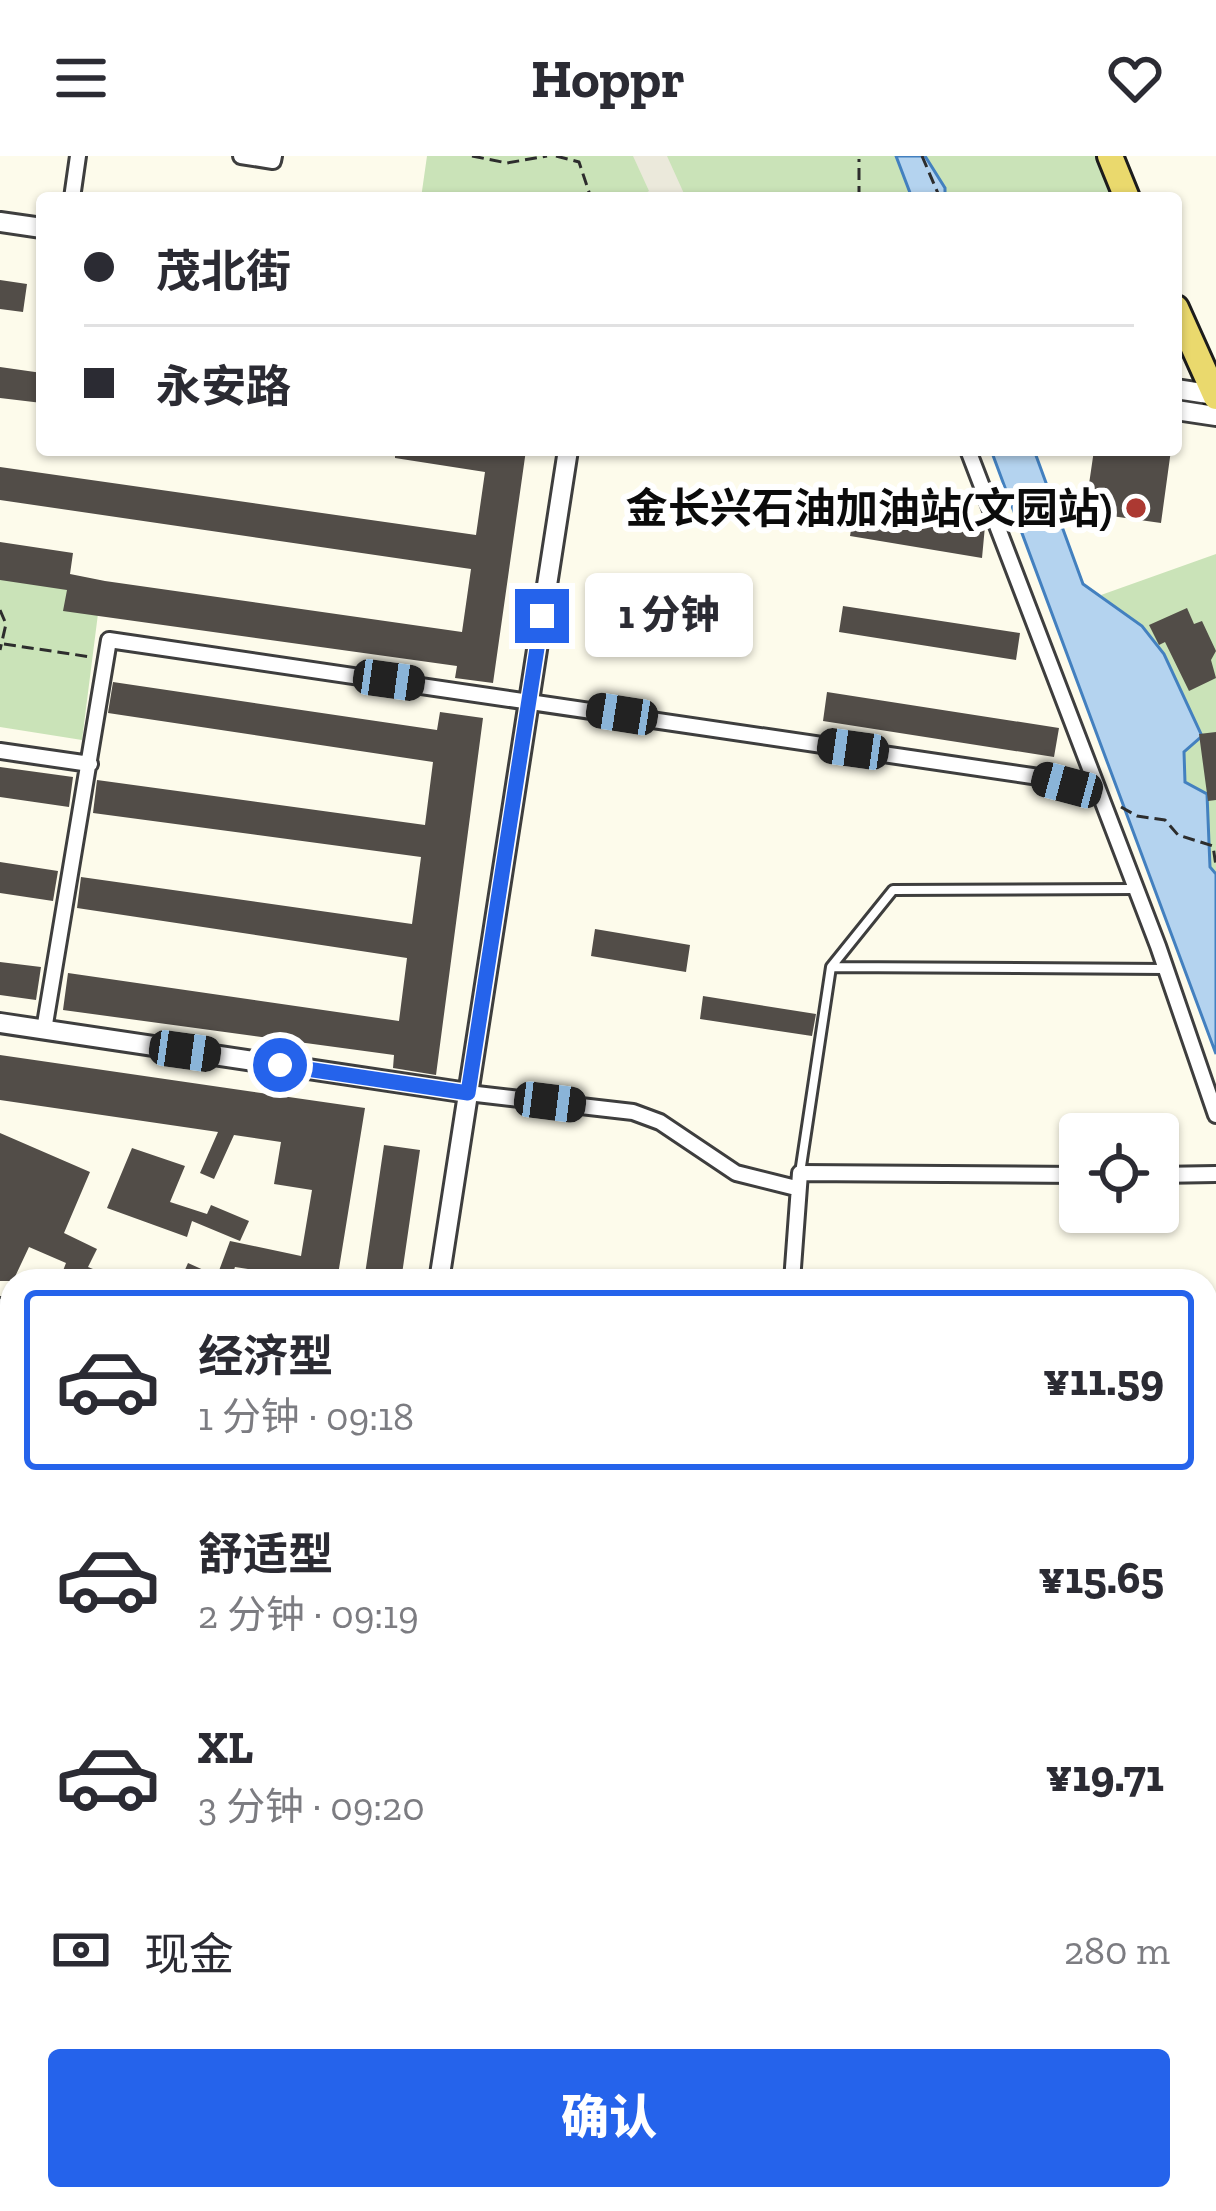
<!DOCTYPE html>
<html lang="zh">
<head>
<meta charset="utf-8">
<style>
	:root { --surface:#fff; --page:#f7f7f7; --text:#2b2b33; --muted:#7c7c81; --line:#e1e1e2; --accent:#2563eb }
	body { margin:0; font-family:"Zilla Slab","Noto Sans SC",serif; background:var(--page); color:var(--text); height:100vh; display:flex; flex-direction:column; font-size:45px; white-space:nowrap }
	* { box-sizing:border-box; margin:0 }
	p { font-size:39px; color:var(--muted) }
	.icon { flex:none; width:66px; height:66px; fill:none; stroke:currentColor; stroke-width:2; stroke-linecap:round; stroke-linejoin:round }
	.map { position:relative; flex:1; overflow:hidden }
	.panel { position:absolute; left:0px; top:1113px; width:1218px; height:942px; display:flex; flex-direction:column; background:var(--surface); border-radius:36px 36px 0 0; box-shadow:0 3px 9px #0004 }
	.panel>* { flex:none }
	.top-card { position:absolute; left:36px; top:36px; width:1146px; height:264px; border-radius:12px; box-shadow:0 3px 9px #0004; display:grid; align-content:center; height:264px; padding:0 48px; background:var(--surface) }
	.fabs { position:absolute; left:1059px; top:957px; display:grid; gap:24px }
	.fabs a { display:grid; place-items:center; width:120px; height:120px; border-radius:12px; background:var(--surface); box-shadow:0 3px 9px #0004; font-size:60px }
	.end { position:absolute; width:54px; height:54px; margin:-27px; border:15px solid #2563eb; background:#fff; box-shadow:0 0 0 6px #fff }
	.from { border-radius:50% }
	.bubble { position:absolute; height:84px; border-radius:12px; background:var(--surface); box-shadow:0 3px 9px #0004; font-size:39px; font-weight:800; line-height:84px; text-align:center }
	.car { position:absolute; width:36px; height:72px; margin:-36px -18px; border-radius:15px; box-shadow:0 0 9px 3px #0007; background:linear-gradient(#222 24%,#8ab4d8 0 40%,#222 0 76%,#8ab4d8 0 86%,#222 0) }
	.top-card b { display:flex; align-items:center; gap:42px; height:114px; font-size:45px }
	.top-card b+b { border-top:3px solid var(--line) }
	.top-card i { width:30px; height:30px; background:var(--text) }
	ul { padding:21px 0 0; list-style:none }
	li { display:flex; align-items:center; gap:36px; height:180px; margin:0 24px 18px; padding:0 24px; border:6px solid transparent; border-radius:12px }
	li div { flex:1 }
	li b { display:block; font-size:45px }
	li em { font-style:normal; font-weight:800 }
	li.on { border-color:var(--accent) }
	li>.icon { width:108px; height:108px; stroke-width:1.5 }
	.pay { display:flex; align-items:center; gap:30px; height:132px; padding:0 48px; font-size:45px }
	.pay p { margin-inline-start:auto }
	.button { display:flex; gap:24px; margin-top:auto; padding:24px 48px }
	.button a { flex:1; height:138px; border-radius:12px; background:var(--accent); color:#fff; font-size:48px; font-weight:800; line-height:138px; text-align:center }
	header { display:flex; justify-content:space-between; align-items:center; height:156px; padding:0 48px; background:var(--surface); font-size:54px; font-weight:800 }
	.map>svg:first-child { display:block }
</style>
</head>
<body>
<header><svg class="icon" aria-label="menu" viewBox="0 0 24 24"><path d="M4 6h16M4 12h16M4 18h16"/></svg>Hoppr<svg class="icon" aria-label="heart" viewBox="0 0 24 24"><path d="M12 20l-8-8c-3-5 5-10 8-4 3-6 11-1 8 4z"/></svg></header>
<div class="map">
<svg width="1216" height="2055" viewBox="0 0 1216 2055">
	<rect width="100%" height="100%" fill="#fdfbeb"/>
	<path fill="#cae3b8" d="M427 0H1098L1111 38 421 42Z
		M0 397 65 428 101 434 82 584 0 571Z
		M1216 398V718L1210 711 1207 638 1185 627 1184 596 1202 580C1175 516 1157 481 1101 439Z"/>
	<path fill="#dcecc9" d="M457 2043H611L610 2055H456Z"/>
	<path fill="#ebe9db" d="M633 0H667L686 42H637L649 35Z"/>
	<path fill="#b4d3ef" stroke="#4380bf" stroke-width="3" d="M896 0H925L945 32V42H912Z
		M991 294H1034L1083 428 1142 470 1164 498 1202 580 1184 596 1185 626 1207 638 1210 711 1216 718V898Z"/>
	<path fill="#524d48" d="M0 124 27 128 23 156 0 153Z
		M0 211 42 217V247L0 242Z
		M395 294H526L493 527 455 522 457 510 63 455 67 434 0 424V386L73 397 70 418 105 425 462 476 471 413 0 344V311L476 379 485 316 395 302Z
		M1094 294H1171L1161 367 1076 355 1079 334 1088 335Z
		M855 349 985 370 982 402 850 380Z
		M843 450 1020 477 1016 504 839 476Z
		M1187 452 1194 468 1202 465 1216 495 1211 504 1216 522 1189 535 1165 486 1159 489 1149 469Z
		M113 526 437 574 440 556 483 562 436 919 393 912 394 899 63 854 68 817 399 865 407 802 77 752 81 721 412 768 421 701 93 657 97 624 425 669 433 606 108 557Z
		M827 536 1059 572 1054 601 823 565Z
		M1216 576V644L1208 645 1199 578Z
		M0 611 73 621 69 651 0 641Z
		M0 706 58 715 53 745 0 737Z
		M595 773 690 789 686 816 591 800Z
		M0 806 41 811 36 844 0 839Z
		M703 840 816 858 812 880 700 863Z
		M0 899 365 952 337 1125H259L261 1115 235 1111 230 1125H180L188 1107 217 1120 230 1085 301 1100 312 1034 274 1028 281 986 234 979 214 1023 200 1017 218 976 0 944Z
		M0 977 90 1016 64 1077 97 1093 88 1111 123 1125H59L66 1107 29 1091 13 1125H0Z
		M384 989 420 994 401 1125H364Z
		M132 992 185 1010 170 1046 207 1058 211 1049 249 1065 240 1085 192 1065 187 1081 107 1052Z"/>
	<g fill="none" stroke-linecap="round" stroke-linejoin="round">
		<defs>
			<path id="service" d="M832 811 1165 813
				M800 1017 831 811 893 734 1134 733
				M0 1327 12 1330
				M0 1509 12 1510
				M0 1707 12 1708
				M31 2055 33 2043
				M209 2055 211 2043"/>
			<path id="minor" d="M241 0 273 5 274 0
				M72 42 78 0
				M968 294 1158 790 1216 959
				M0 595 90 608
				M44 874 109 484 1039 621 1096 636
				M468 937 633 956 660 966 736 1017 796 1032
				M1158 1019 1216 1018
				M792 1125 800 1017 1080 1019
				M0 1150 12 1160
				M1206 1248 1216 1249
				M1206 1782 1216 1641
				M1206 1848 1216 1849
				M0 1872H12
				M1206 1903 1216 1904
				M740 2055V2043
				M1052 2055 1054 2043
				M1181 2055 1182 2043"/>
			<path id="tertiary" d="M0 66 42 72
				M1176 233 1215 239
				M1176 254 1216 260
				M0 867 468 937
				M439 1125 568 294
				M299 2055 301 2043"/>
			<path id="secondary" d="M1206 1437 1216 1428
				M0 1609 12 1611"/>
			<path id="primary" d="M1110 0 1127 42
				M1176 152 1216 241"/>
		</defs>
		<use href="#service" stroke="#3e3e3e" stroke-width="14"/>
		<use href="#minor" stroke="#3e3e3e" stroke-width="20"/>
		<use href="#tertiary" stroke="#3e3e3e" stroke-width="24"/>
		<use href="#secondary" stroke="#2d2d2d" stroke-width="27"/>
		<use href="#primary" stroke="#1c1c1c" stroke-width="30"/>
		<path stroke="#2d2d2d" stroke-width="3" stroke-dasharray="12 6" stroke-linecap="butt" d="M472 0 507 7 547 0
			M556 0 579 6 591 42
			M922 0 940 42
			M859 42V3
			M0 454 6 468 0 494
			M4 488 91 501
			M1121 651 1137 660 1165 664 1178 679 1213 690 1216 710"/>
		<use href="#service" stroke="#fff" stroke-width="8"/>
		<use href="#minor" stroke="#fff" stroke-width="14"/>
		<use href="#tertiary" stroke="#fff" stroke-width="18"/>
		<use href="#secondary" stroke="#f7f6ac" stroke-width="21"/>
		<use href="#primary" stroke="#ead96d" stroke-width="24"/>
	</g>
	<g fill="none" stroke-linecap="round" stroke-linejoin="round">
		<path stroke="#2563eb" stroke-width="15" d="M280 909 468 937 542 460"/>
	</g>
	<circle fill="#ac3932" stroke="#fff" stroke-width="4.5" cx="1136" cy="352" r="12"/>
	<g text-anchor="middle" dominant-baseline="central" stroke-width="12" stroke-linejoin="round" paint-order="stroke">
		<g font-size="42" font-weight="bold" fill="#0b0b0b" stroke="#fff" text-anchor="end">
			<text x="1112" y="352">金长兴石油加油站(文园站)</text>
		</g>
	</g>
</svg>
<div class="fabs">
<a><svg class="icon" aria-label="locate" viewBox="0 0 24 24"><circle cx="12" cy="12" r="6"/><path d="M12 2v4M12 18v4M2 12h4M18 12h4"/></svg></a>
</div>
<i class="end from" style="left:280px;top:909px"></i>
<i class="end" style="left:542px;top:460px"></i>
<div class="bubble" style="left:585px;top:417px;width:168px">1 分钟</div>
<i class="car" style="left:389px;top:524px;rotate:98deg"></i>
<i class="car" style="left:622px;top:558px;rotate:279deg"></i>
<i class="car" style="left:853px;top:593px;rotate:278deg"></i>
<i class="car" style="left:1067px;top:629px;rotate:285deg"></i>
<i class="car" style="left:185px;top:895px;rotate:98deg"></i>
<i class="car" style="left:550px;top:946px;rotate:97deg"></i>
<div class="top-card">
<b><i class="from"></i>茂北街</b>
<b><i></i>永安路</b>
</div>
<section class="panel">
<ul>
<li class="on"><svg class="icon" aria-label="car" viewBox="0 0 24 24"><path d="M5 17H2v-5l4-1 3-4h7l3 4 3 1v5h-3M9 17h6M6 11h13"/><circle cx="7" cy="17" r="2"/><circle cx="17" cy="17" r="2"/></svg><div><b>经济型</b><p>1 分钟 · 09:18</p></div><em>¥11.59</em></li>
<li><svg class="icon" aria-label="car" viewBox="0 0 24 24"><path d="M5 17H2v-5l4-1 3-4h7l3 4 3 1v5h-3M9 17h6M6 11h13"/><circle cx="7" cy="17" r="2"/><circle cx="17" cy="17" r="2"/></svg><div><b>舒适型</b><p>2 分钟 · 09:19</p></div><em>¥15.65</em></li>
<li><svg class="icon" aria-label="car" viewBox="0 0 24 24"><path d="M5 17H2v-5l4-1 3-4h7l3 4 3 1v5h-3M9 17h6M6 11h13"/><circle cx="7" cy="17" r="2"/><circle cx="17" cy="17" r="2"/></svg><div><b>XL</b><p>3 分钟 · 09:20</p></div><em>¥19.71</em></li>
</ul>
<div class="pay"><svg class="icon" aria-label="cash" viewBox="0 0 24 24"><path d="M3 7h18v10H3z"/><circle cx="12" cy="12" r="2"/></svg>现金<p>280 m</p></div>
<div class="button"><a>确认</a></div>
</section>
</div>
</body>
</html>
